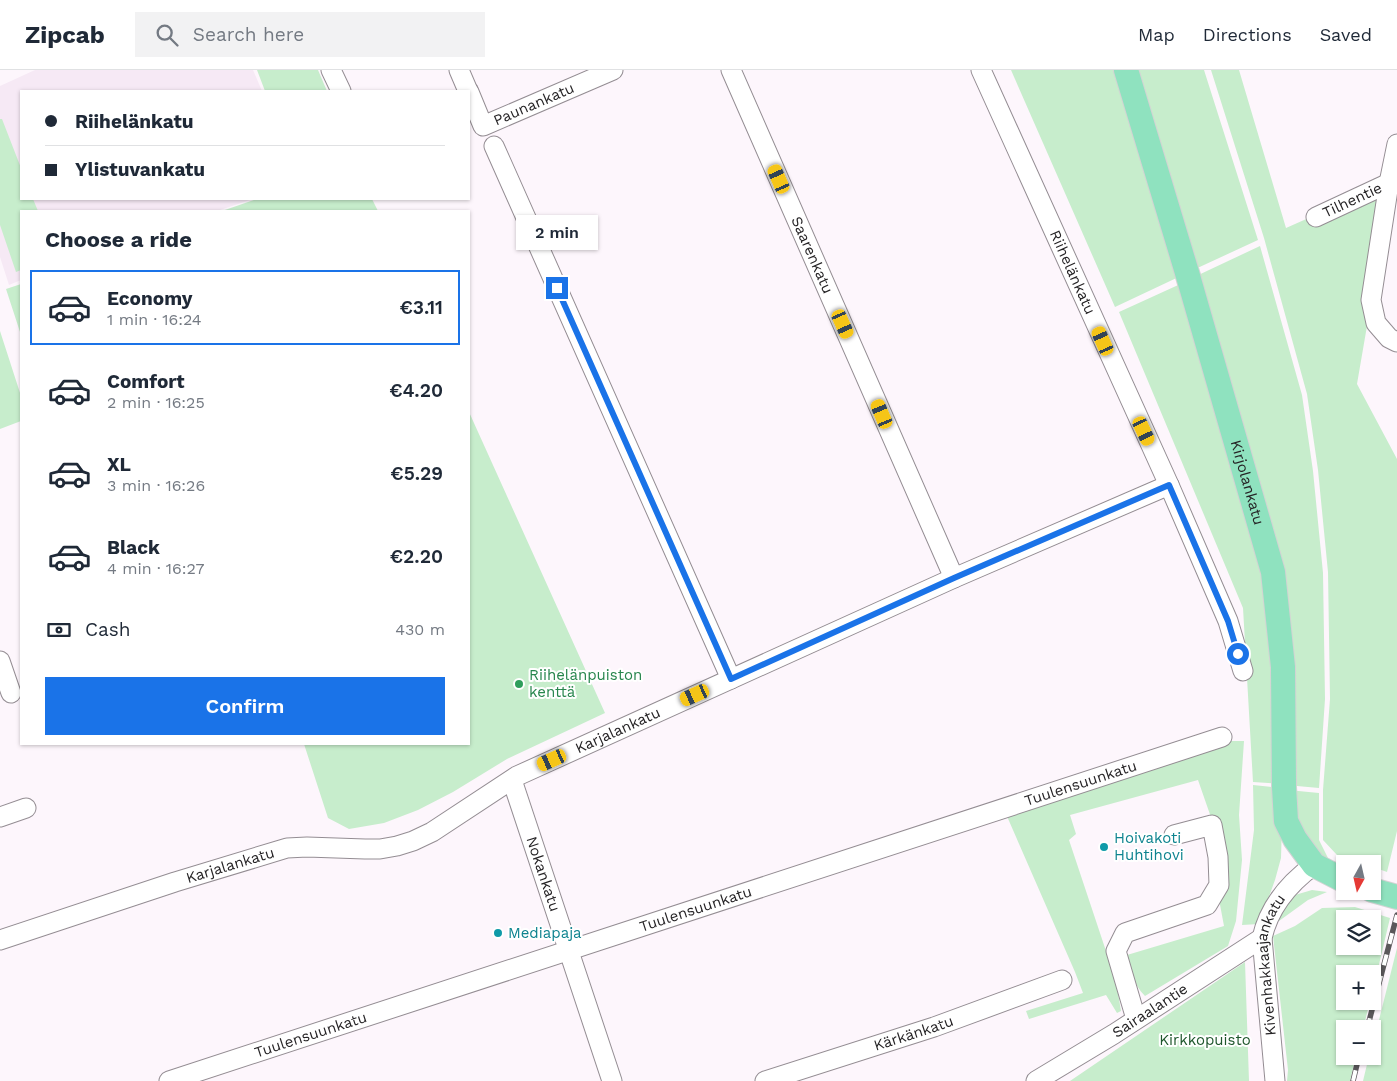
<!DOCTYPE html>
<html lang="en">
<head>
<meta charset="utf-8">
<style>
	:root { --surface:#fff; --page:#f2f2f3; --text:#1f2937; --muted:#747a83; --line:#e0e1e3; --accent:#1a73e8 }
	body { margin:0; font-family:"Work Sans",sans-serif; background:var(--page); color:var(--text); height:100vh; display:flex; flex-direction:column; font-size:19px; white-space:nowrap }
	* { box-sizing:border-box; margin:0 }
	p { font-size:16px; color:var(--muted) }
	.icon { flex:none; width:28px; height:28px; fill:none; stroke:currentColor; stroke-width:2; stroke-linecap:round; stroke-linejoin:round }
	.map { position:relative; flex:1; overflow:hidden }
	.drawer { position:absolute; left:20px; top:140px; width:450px; height:535px; display:flex; flex-direction:column; background:var(--surface); border-radius:0px; box-shadow:0 1px 4px #0004 }
	.drawer>* { flex:none }
	.banner { position:absolute; left:20px; top:20px; width:450px; height:110px; border-radius:0px; box-shadow:0 1px 4px #0004; display:grid; align-content:center; height:110px; padding:0 25px; background:var(--surface) }
	.needle { width:32px; rotate:188deg }
	.buttons { position:absolute; left:1336px; top:785px; display:grid; gap:10px }
	.buttons a { display:grid; place-items:center; width:45px; height:45px; border-radius:0px; background:var(--surface); box-shadow:0 1px 4px #0004; font-size:25px }
	.end { position:absolute; width:22px; height:22px; margin:-11px; border:6px solid #1a73e8; background:#fff; box-shadow:0 0 0 2px #fff }
	.from { border-radius:50% }
	.bubble { position:absolute; height:35px; border-radius:0px; background:var(--surface); box-shadow:0 1px 4px #0004; font-size:16px; font-weight:600; line-height:35px; text-align:center }
	.car { position:absolute; width:15px; height:30px; margin:-15px -8px; border-radius:6px; box-shadow:0 0 4px 1px #0007; background:linear-gradient(#f5c518 24%,#345 0 40%,#f5c518 0 76%,#345 0 86%,#f5c518 0) }
	.banner b { display:flex; align-items:center; gap:18px; height:48px; font-size:19px }
	.banner b+b { border-top:1px solid var(--line) }
	.banner i { width:12px; height:12px; background:var(--text) }
	ul { padding:0; list-style:none }
	li { display:flex; align-items:center; gap:15px; height:75px; margin:0 10px 8px; padding:0 15px; border:2px solid transparent; border-radius:0px }
	li div { flex:1 }
	li b { display:block; font-size:19px }
	li em { font-style:normal; font-weight:600 }
	li.current { border-color:var(--accent) }
	li>.icon { width:45px; height:45px; stroke-width:1.5 }
	h2 { padding:0 25px; font-size:22px; line-height:60px }
	.pay { display:flex; align-items:center; gap:12px; height:55px; padding:0 25px; font-size:19px }
	.pay p { margin-inline-start:auto }
	.cta { display:flex; gap:10px; margin-top:auto; padding:10px 25px }
	.cta a { flex:1; height:58px; border-radius:0px; background:var(--accent); color:#fff; font-size:20px; font-weight:600; line-height:58px; text-align:center }
	header { display:flex; align-items:center; gap:30px; box-sizing:border-box; height:70px; padding:0 25px; background:var(--surface); border-bottom:1px solid var(--line) }
	header strong { font-size:24px }
	nav { display:flex; gap:28px; margin-inline-start:auto; font-size:18px }
	.search { width:350px; height:45px; background:var(--page); display:flex; align-items:center; gap:12px; box-sizing:border-box; padding:0 18px; border-radius:0px; color:var(--muted); font-size:19px }
	.map>svg:first-child { display:block }
</style>
</head>
<body>
<header>
<strong>Zipcab</strong>
<div class="search"><svg class="icon" aria-label="search" viewBox="0 0 24 24"><circle cx="10" cy="10" r="6"/><path d="M15 15l6 6"/></svg>Search here</div>
<nav><a>Map</a><a>Directions</a><a>Saved</a></nav>
</header>
<div class="map">
<svg width="1397" height="1011" viewBox="0 0 1397 1011">
	<rect width="100%" height="100%" fill="#fdf6fc"/>
	<path fill="#f6e9f5" d="M35 0H253L262 21H21V129H253L217 141H21V210L9 215 0 187V16Z"/>
	<path fill="#c7edcc" fill-rule="evenodd" d="M257 0H318L327 21H265Z
		M1011 0H1123L1185 204 1115 237Z
		M1130 0H1204L1258 170 1191 201Z
		M1211 0H1239L1286 158 1392 111 1357 314 1397 389V761L1387 802 1373 797 1372 794H1363L1337 785 1323 770V720L1330 629 1328 502 1318 400 1307 324 1264 168Z
		M0 49H2L21 98V129H33L38 141H21V200L16 202 0 155Z
		M257 129H372L378 141H222Z
		M1260 176 1302 325 1313 401 1323 503 1325 629 1319 718 1286 715 1287 592 1192 208Z
		M1187 211 1270 503 1282 714 1253 712 1243 538 1119 242Z
		M21 214V265L6 219Z
		M0 261 21 326V351L0 359Z
		M469 342 605 643 507 689 453 722 418 740 384 753 349 759 328 748 304 674H469Z
		M1226 671H1244L1239 745 1242 790 1236 851 1228 876 1145 926C1133 914 1131 901 1127 885L1224 856 1218 824 1222 779 1198 710 1070 745 1076 764 1069 770 1116 911 1121 941 1117 943 1106 925 1029 949 1026 941 1083 923 1075 902 1006 744Z
		M1253 715 1283 718 1281 788 1275 810 1259 854 1242 855 1254 760Z
		M1288 720 1319 723V770L1328 788 1311 783 1300 768Z
		M1312 820 1327 822 1308 830 1279 851 1276 849 1283 834 1295 825Z
		M1355 837 1390 848 1373 920 1372 904H1345V931H1370L1363 959H1345V986H1356L1350 1011H1287L1288 1000 1273 866 1295 856 1322 838ZM1345 849H1372V876H1345Z
		M1397 878V1011H1363L1369 986H1372L1373 974Z
		M1245 892 1249 1011H1070Z"/>
	<g fill="none" stroke-linecap="round" stroke-linejoin="round">
		<defs>
			<g id="minor">
				<path d="M331 0 341 21"/>
				<path d="M459 0 468 21"/>
				<path id="s1" d="M731 0 954 508"/>
				<path id="s2" d="M981 0 1169 415 1228 551 1243 601"/>
				<path id="s3" d="M469 22 483 56 613 0"/>
				<path d="M1397 74 1389 113 1371 230 1376 253 1389 268 1397 272"/>
				<path d="M494 76 731 609"/>
				<path id="s4" d="M1316 147 1389 113"/>
				<path d="M0 591 11 623"/>
				<path id="s5" d="M512 710 612 1011"/>
				<path d="M0 747 26 738"/>
				<path id="s6" d="M0 870 175 812 287 778 307 777 365 779H380L397 776 413 771 432 762 517 706 954 508 1169 415"/>
				<path d="M1136 949 1116 881 1125 863 1207 835 1219 815 1218 787 1212 755 1174 765"/>
				<path id="s7" d="M169 1011 1222 667"/>
				<path id="s8" d="M765 1011 934 957 1062 910"/>
				<path id="s9" d="M1036 1011 1114 964 1262 868"/>
				<path id="s10" d="M1275 1011 1262 868C1269 837 1288 814 1314 795"/>
			</g>
			<g id="major">
				<path id="s11" d="M1126 0 1188 206 1273 502 1283 597 1284 717 1286 751 1295 769 1314 795 1345 811"/>
				<path d="M1372 820 1397 827"/>
			</g>
		</defs>
		<use href="#minor" stroke="#948d93" stroke-width="21"/>
		<use href="#major" stroke="#d4d3d4" stroke-width="26"/>
		<use href="#minor" stroke="#fff" stroke-width="19"/>
		<use href="#major" stroke="#8fe2bf" stroke-width="24"/>
		<defs>
			<path id="rail" d="M1367 959 1397 845
				M1353 1011 1359 986"/>
		</defs>
		<use href="#rail" stroke="#5b585b" stroke-width="5.5"/>
		<use href="#rail" stroke="#fff" stroke-width="4" stroke-dasharray="11" stroke-linecap="butt"/>
	</g>
	<g fill="none" stroke-linecap="round" stroke-linejoin="round">
		<path stroke="#1a73e8" stroke-width="6" d="M557 218 731 609 954 508 1169 415 1228 551 1238 584"/>
	</g>
	<circle fill="#2e9e5b" stroke="#fff" stroke-width="2" cx="519" cy="614" r="5"/>
	<g fill="#0f9aa8" stroke="#fff" stroke-width="2">
		<circle cx="1104" cy="777" r="5"/>
		<circle cx="498" cy="863" r="5"/>
	</g>
	<g text-anchor="middle" dominant-baseline="central" stroke-width="4" stroke-linejoin="round" paint-order="stroke">
		<g font-size="15" fill="#262426" stroke="#fff">
			<text stroke="none"><textPath href="#s3" startOffset="92">Paunankatu</textPath></text>
			<text stroke="none"><textPath href="#s4" startOffset="40">Tilhentie</textPath></text>
			<text stroke="none"><textPath href="#s1" startOffset="202">Saarenkatu</textPath></text>
			<text stroke="none"><textPath href="#s2" startOffset="222">Riihelänkatu</textPath></text>
			<text stroke="none"><textPath href="#s11" startOffset="430">Kirjolankatu</textPath></text>
			<text stroke="none"><textPath href="#s6" startOffset="662">Karjalankatu</textPath></text>
			<text stroke="none"><textPath href="#s7" startOffset="959">Tuulensuunkatu</textPath></text>
			<text stroke="none"><textPath href="#s6" startOffset="242">Karjalankatu</textPath></text>
			<text stroke="none"><textPath href="#s5" startOffset="99">Nokankatu</textPath></text>
			<text stroke="none"><textPath href="#s7" startOffset="554">Tuulensuunkatu</textPath></text>
			<text stroke="none"><textPath href="#s10" startOffset="118">Kivenhakkaajankatu</textPath></text>
			<text stroke="none"><textPath href="#s9" startOffset="134">Sairaalantie</textPath></text>
			<text stroke="none"><textPath href="#s8" startOffset="156">Kärkänkatu</textPath></text>
			<text stroke="none"><textPath href="#s7" startOffset="149">Tuulensuunkatu</textPath></text>
		</g>
		<g font-size="15" fill="#27864d" stroke="#fff" text-anchor="start">
			<text x="529" y="605">Riihelänpuiston<tspan x="529" dy="17">kenttä</tspan></text>
		</g>
		<g font-size="15" fill="#0d838f" stroke="#fff" text-anchor="start">
			<text x="1114" y="768">Hoivakoti<tspan x="1114" dy="17">Huhtihovi</tspan></text>
			<text x="508" y="863">Mediapaja</text>
		</g>
		<g font-size="15" fill="#1e572c" stroke="#fff">
			<text x="1205" y="970">Kirkkopuisto</text>
		</g>
	</g>
</svg>
<div class="buttons">
<a><svg class="needle" viewBox="-14 -14 28 28"><path d="M0-13l5 13h-10z" fill="#e53935"/><path d="M0 13l5-13h-10z" fill="#747a83"/></svg></a>
<a><svg class="icon" aria-label="layers" viewBox="0 0 24 24"><path d="M12 4l9 5-9 5-9-5zM3 14l9 5 9-5"/></svg></a>
<a>+</a>
<a>−</a>
</div>
<i class="end from" style="left:1238px;top:584px"></i>
<i class="end" style="left:557px;top:218px"></i>
<div class="bubble" style="left:516px;top:145px;width:82px">2 min</div>
<i class="car" style="left:779px;top:109px;rotate:336deg"></i>
<i class="car" style="left:843px;top:254px;rotate:156deg"></i>
<i class="car" style="left:1103px;top:271px;rotate:336deg"></i>
<i class="car" style="left:882px;top:344px;rotate:337deg"></i>
<i class="car" style="left:1144px;top:361px;rotate:155deg"></i>
<i class="car" style="left:695px;top:625px;rotate:246deg"></i>
<i class="car" style="left:552px;top:690px;rotate:246deg"></i>
<div class="banner">
<b><i class="from"></i>Riihelänkatu</b>
<b><i></i>Ylistuvankatu</b>
</div>
<section class="drawer">
<h2>Choose a ride</h2>
<ul>
<li class="current"><svg class="icon" aria-label="car" viewBox="0 0 24 24"><path d="M5 17H2v-5l4-1 3-4h7l3 4 3 1v5h-3M9 17h6M6 11h13"/><circle cx="7" cy="17" r="2"/><circle cx="17" cy="17" r="2"/></svg><div><b>Economy</b><p>1 min · 16:24</p></div><em>€3.11</em></li>
<li><svg class="icon" aria-label="car" viewBox="0 0 24 24"><path d="M5 17H2v-5l4-1 3-4h7l3 4 3 1v5h-3M9 17h6M6 11h13"/><circle cx="7" cy="17" r="2"/><circle cx="17" cy="17" r="2"/></svg><div><b>Comfort</b><p>2 min · 16:25</p></div><em>€4.20</em></li>
<li><svg class="icon" aria-label="car" viewBox="0 0 24 24"><path d="M5 17H2v-5l4-1 3-4h7l3 4 3 1v5h-3M9 17h6M6 11h13"/><circle cx="7" cy="17" r="2"/><circle cx="17" cy="17" r="2"/></svg><div><b>XL</b><p>3 min · 16:26</p></div><em>€5.29</em></li>
<li><svg class="icon" aria-label="car" viewBox="0 0 24 24"><path d="M5 17H2v-5l4-1 3-4h7l3 4 3 1v5h-3M9 17h6M6 11h13"/><circle cx="7" cy="17" r="2"/><circle cx="17" cy="17" r="2"/></svg><div><b>Black</b><p>4 min · 16:27</p></div><em>€2.20</em></li>
</ul>
<div class="pay"><svg class="icon" aria-label="cash" viewBox="0 0 24 24"><path d="M3 7h18v10H3z"/><circle cx="12" cy="12" r="2"/></svg>Cash<p>430 m</p></div>
<div class="cta"><a>Confirm</a></div>
</section>
</div>
</body>
</html>
